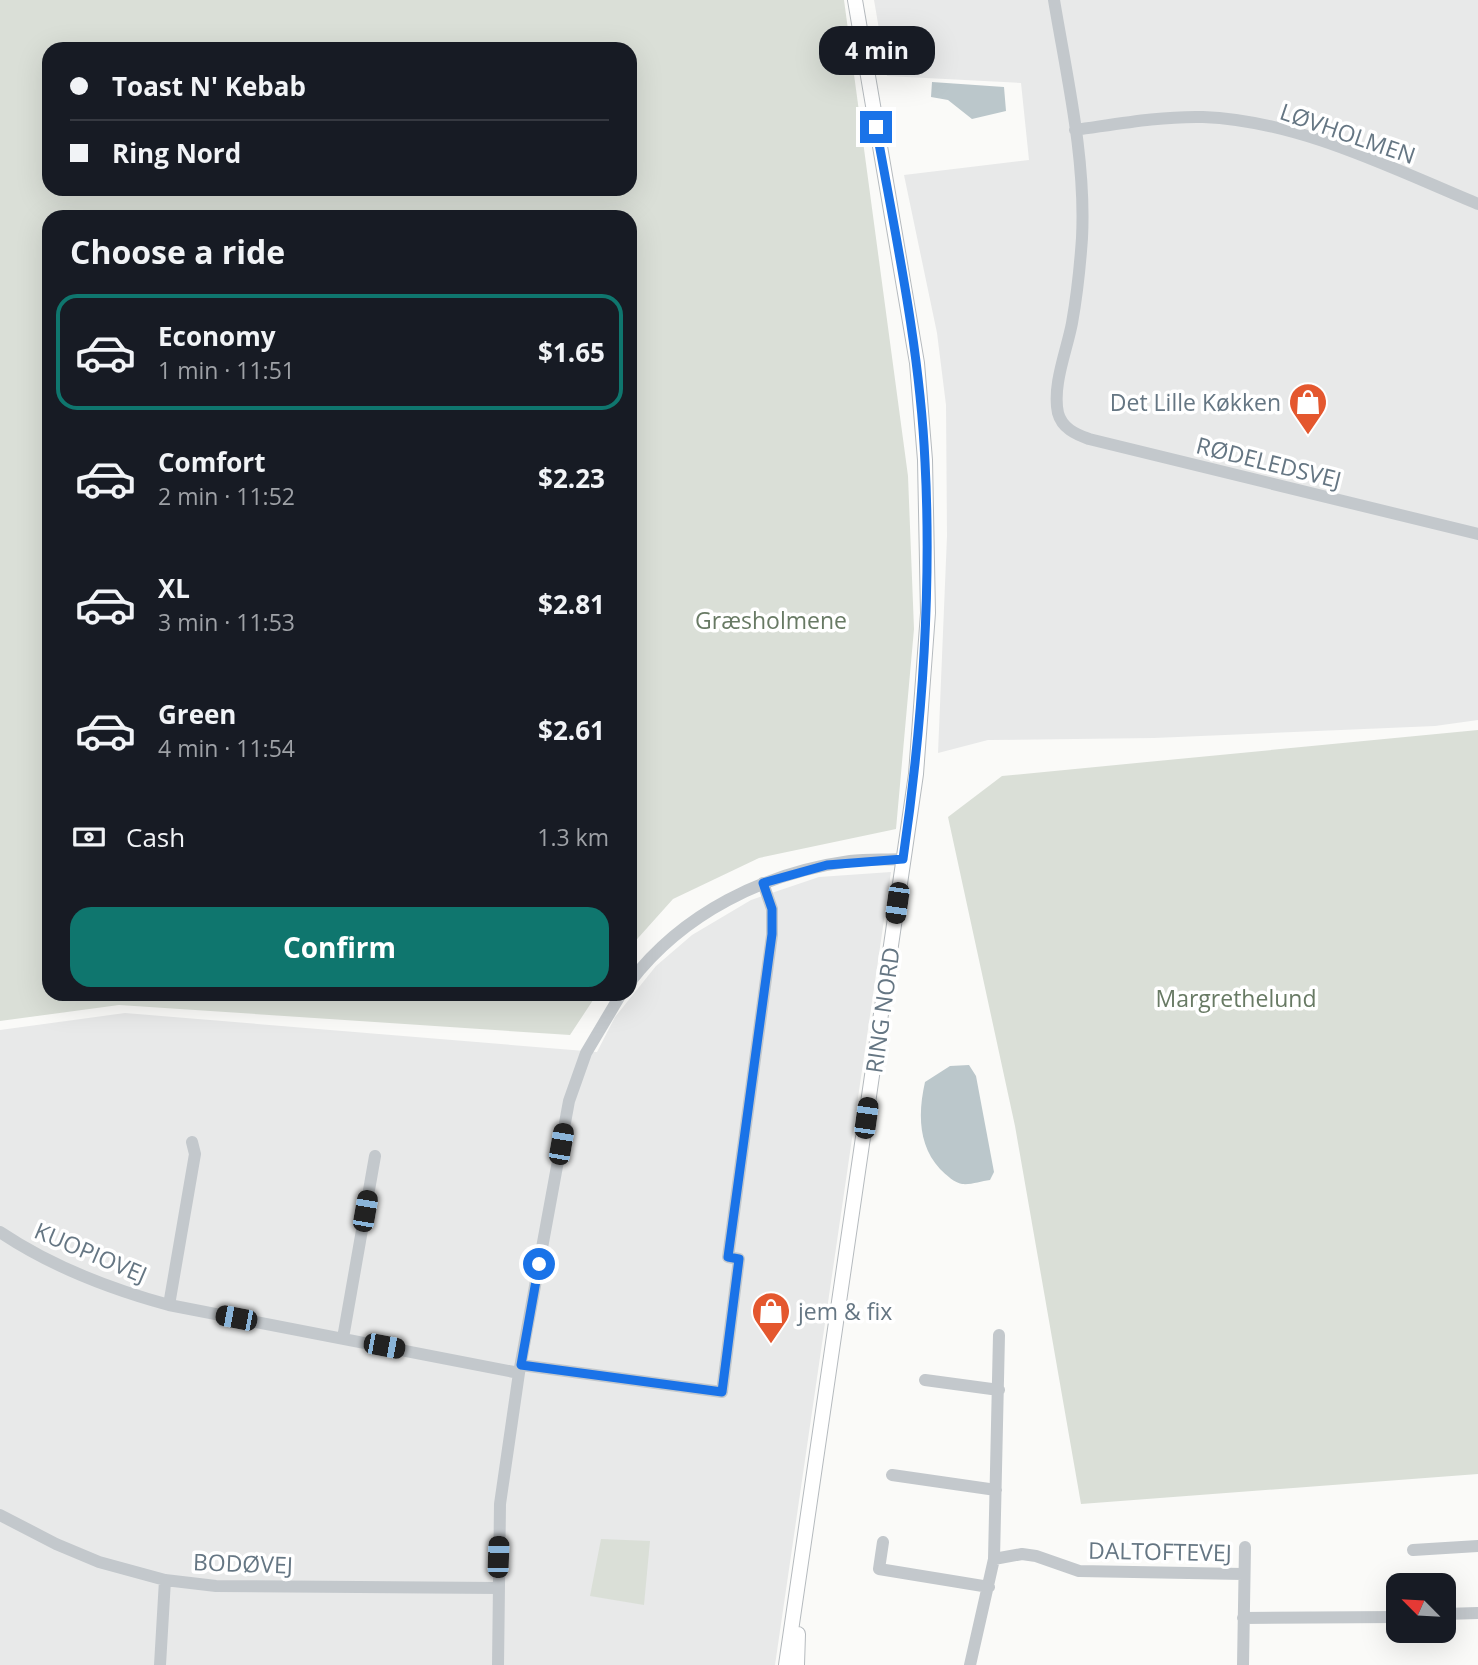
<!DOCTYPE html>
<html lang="en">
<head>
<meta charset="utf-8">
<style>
	:root { --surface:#171b24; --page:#20242c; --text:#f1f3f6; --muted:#9ea1a6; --line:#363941; --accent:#0f766e }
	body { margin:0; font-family:"Open Sans",sans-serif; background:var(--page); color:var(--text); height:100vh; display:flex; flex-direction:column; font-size:26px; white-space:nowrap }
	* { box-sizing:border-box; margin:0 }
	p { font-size:23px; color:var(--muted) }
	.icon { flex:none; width:38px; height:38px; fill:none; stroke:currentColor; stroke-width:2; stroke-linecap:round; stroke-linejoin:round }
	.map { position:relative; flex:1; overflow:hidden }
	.details { position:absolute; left:42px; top:210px; width:595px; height:791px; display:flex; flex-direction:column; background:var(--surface); border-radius:21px; box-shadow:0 7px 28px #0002 }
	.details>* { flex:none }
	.top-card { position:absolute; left:42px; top:42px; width:595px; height:154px; border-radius:21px; box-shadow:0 7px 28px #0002; display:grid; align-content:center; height:154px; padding:0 28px; background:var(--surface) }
	.needle { width:46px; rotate:294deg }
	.fabs { position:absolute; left:1386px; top:1573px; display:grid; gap:14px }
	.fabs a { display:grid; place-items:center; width:70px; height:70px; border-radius:14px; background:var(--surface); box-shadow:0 7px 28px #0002; font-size:35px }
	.end { position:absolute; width:32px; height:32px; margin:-16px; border:9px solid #1a73e8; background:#fff; box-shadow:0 0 0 4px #fff }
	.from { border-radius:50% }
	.bubble { position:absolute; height:49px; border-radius:21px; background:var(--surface); box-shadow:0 7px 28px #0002; font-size:23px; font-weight:700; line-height:49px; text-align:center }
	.car { position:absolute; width:21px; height:42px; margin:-21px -10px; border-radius:9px; box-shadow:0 0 5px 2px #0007; background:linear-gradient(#222 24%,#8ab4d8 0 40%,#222 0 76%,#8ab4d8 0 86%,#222 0) }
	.top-card b { display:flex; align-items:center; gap:24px; height:66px; font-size:26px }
	.top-card b+b { border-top:2px solid var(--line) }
	.top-card i { width:18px; height:18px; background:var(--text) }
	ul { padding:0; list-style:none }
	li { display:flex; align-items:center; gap:21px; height:116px; margin:0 14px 10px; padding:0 14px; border:4px solid transparent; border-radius:21px }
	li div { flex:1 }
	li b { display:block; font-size:26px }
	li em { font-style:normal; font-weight:700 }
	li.current { border-color:var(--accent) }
	li>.icon { width:63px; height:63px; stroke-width:1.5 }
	h2 { padding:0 28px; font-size:32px; line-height:84px }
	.pay { display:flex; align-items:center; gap:18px; height:77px; padding:0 28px; font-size:26px }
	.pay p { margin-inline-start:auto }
	.cta { display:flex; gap:14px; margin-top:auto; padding:14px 28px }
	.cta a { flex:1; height:80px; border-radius:21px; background:var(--accent); color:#fff; font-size:28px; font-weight:700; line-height:80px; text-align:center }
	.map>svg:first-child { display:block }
</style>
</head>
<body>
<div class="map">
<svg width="1478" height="1665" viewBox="0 0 1478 1665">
	<rect width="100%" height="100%" fill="#fafaf8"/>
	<path fill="#e8e9e9" d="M874 0H1478V720L1435 726 1154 738 988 740 938 753 947 536 946 405 937 333 904 175 1029 160 1021 83 887 76Z
		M891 872 775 1665H0V1030L125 1013 597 1052 615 1017 656 966 692 935 751 900 819 877Z"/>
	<path fill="#dadfd7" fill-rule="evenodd" d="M0 0H844L908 476 914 629 896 829 759 858 673 899 630 947V217H49V994H597L570 1035 119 1005 0 1021ZM49 49H630V189H49Z
		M1478 730V1474L1081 1504 1015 1126 948 817 1002 776Z
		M601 1539 650 1541 644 1605 590 1596Z"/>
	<path fill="#bbc7cb" d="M932 82 1004 87 1006 111 972 119 948 100 931 97Z
		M969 1065 976 1076 994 1172 990 1180C981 1181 971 1185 962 1184 955 1183 946 1175 940 1169 918 1145 918 1113 925 1082L950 1066Z"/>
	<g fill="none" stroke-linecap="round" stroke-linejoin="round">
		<defs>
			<path id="major" d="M786 1665 916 774 928 613 925 460 917 363 855 0
				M797 1665 798 1634"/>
		</defs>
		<use href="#major" stroke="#b5babe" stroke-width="16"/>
		<path stroke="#c3c8cc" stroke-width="12" d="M1054 0C1067 78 1086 159 1082 238 1080 267 1077 295 1072 323 1067 350 1052 385 1058 413 1062 428 1075 434 1089 439L1478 534
			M1075 130C1118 124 1160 116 1203 117 1300 121 1391 168 1478 204
			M630 982C683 913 764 873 850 861 867 859 885 860 903 859
			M0 1232C52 1267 110 1289 169 1305L519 1373
			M169 1305 195 1154 192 1142
			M343 1338 375 1156
			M521 1365 722 1392 739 1259 728 1257 772 935V909L763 883
			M925 1380 999 1390
			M892 1475 996 1490
			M0 1515 56 1544 99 1562 165 1580 216 1586 498 1588
			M883 1542 879 1569 989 1587
			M1413 1550 1478 1546
			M994 1559 1022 1554 1036 1556 1079 1571 1243 1574
			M1444 1614 1478 1613
			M1243 1618 1398 1617
			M160 1665 165 1580
			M498 1665 500 1504 519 1373 569 1101 586 1053 621 994
			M970 1665 994 1559 999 1335
			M1243 1665 1245 1547"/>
		<use href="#major" stroke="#fff" stroke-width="14"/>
	</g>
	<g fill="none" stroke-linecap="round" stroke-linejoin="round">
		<path stroke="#1a73e8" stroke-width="9" d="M539 1264 521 1365 722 1392 739 1259 728 1257 772 934V909L763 883 827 865 903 859C922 727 932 596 925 462 920 350 896 238 876 127"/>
	</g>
	<defs>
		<symbol id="shop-pin" viewBox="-11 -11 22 30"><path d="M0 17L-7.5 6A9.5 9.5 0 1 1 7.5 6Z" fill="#e4572e" stroke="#fff"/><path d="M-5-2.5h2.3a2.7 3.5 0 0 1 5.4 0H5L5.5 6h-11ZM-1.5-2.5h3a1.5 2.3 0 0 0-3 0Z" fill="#fff"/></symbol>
	</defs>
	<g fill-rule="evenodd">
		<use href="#shop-pin" x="1286" y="380" width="44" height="60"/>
		<use href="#shop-pin" x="749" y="1289" width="44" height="60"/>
	</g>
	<g text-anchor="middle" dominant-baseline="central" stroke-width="7" stroke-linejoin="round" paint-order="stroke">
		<g font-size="23" fill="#657683" stroke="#fff">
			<text transform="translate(1348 133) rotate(19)">LØVHOLMEN</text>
			<text transform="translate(1269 462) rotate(14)">RØDELEDSVEJ</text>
			<text transform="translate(882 1010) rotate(-82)">RING NORD</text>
			<text transform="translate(91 1252) rotate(23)">KUOPIOVEJ</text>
			<text transform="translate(1160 1551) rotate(1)">DALTOFTEVEJ</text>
			<text transform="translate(243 1563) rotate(2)">BODØVEJ</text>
		</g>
		<g font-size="23" fill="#657683" stroke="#fff" text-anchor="end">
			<text x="1281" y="402">Det Lille Køkken</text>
			<text x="798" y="1311" text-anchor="start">jem &amp; fix</text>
		</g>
		<g font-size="23" fill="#687a64" stroke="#fff">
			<text x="771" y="620">Græsholmene</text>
			<text x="1236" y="998">Margrethelund</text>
		</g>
	</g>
</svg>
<div class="fabs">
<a><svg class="needle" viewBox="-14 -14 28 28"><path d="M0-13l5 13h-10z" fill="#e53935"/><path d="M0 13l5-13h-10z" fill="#9ea1a6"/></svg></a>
</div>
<i class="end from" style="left:539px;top:1264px"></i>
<i class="end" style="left:876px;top:127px"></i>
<div class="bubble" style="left:819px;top:26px;width:116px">4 min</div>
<i class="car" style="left:897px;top:903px;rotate:188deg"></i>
<i class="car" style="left:866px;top:1118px;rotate:8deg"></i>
<i class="car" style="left:561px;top:1144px;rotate:10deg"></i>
<i class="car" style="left:365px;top:1211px;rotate:10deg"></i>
<i class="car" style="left:236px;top:1318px;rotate:281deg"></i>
<i class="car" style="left:384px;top:1346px;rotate:101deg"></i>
<i class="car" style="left:498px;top:1557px;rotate:2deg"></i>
<div class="top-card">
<b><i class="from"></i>Toast N' Kebab</b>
<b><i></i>Ring Nord</b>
</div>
<section class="details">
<h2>Choose a ride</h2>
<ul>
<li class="current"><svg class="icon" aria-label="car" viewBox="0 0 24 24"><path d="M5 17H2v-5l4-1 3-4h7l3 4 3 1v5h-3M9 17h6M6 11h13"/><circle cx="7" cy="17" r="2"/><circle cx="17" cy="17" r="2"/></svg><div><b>Economy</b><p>1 min · 11:51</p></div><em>$1.65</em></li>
<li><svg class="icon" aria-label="car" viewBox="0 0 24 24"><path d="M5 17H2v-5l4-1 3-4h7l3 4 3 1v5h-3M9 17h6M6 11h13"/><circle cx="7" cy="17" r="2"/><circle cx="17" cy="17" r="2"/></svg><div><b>Comfort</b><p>2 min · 11:52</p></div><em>$2.23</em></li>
<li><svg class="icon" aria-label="car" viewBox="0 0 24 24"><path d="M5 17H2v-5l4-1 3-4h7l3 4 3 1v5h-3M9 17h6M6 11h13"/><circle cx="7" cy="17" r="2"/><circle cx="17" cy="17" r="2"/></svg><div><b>XL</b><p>3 min · 11:53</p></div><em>$2.81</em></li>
<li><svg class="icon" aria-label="car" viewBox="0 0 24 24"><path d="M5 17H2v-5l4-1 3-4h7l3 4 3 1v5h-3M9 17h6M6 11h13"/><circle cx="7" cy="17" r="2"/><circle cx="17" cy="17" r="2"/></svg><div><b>Green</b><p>4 min · 11:54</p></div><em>$2.61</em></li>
</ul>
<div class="pay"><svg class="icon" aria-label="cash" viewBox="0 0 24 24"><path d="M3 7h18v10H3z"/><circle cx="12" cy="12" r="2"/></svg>Cash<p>1.3 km</p></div>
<div class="cta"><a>Confirm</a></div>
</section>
</div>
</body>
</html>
